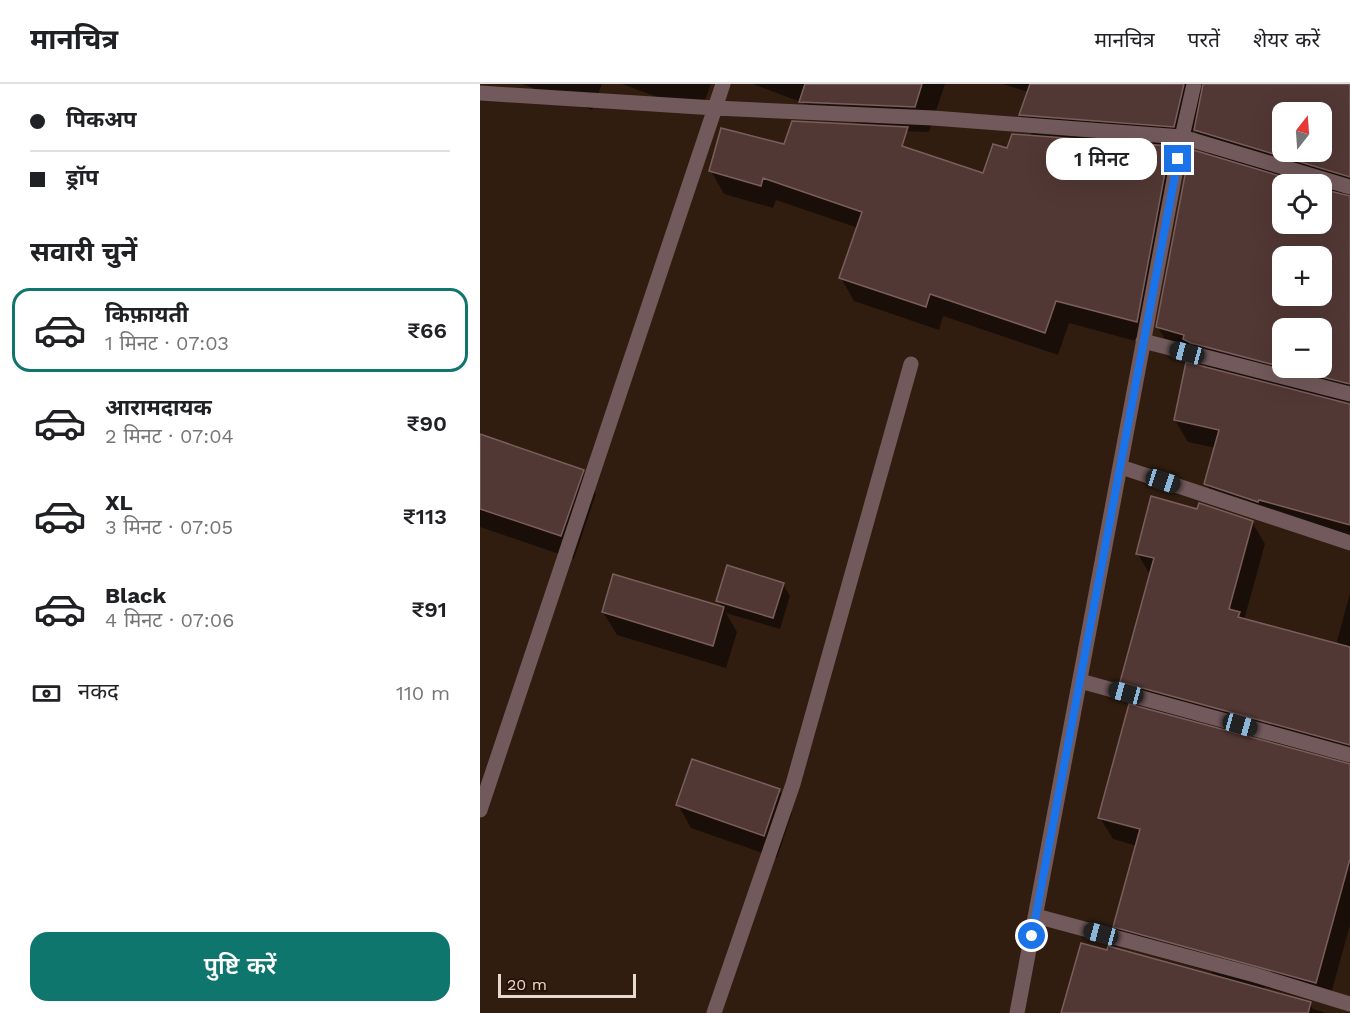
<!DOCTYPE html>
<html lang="hi">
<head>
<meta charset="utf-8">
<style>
	:root { --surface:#fff; --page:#f6f6f6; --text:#202124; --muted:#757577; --line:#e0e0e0; --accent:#0f766e }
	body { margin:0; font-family:"Work Sans","Noto Sans Devanagari",sans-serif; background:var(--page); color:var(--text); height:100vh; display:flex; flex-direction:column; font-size:22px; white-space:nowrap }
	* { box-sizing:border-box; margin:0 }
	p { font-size:20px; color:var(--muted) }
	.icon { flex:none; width:33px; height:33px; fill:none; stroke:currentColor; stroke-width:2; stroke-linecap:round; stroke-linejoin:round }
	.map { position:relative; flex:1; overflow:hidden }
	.drawer { display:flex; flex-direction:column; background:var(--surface); width:480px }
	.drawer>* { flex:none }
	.guide { display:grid; align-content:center; height:132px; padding:0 30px; background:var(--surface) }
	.needle { width:39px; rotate:17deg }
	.buttons { position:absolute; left:792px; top:18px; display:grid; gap:12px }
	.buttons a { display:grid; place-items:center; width:60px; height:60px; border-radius:12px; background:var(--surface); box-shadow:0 6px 24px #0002; font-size:30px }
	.scale { position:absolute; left:18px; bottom:15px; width:138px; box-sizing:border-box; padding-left:6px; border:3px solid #e6d9d0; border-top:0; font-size:16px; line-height:21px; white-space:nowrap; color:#e6d9d0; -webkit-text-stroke:4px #261306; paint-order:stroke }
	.end { position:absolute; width:27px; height:27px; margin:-14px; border:8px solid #1a73e8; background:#fff; box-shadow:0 0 0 3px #fff }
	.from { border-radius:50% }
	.bubble { position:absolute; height:42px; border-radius:18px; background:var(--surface); box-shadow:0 6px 24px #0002; font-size:20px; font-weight:600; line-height:42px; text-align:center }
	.car { position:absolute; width:18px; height:36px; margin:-18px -9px; border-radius:8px; box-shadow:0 0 4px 2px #0007; background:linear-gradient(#222 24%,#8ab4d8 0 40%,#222 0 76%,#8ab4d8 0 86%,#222 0) }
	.guide b { display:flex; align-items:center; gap:21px; height:57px; font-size:22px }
	.guide b+b { border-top:2px solid var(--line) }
	.guide i { width:15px; height:15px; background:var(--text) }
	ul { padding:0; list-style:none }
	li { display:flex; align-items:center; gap:18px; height:84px; margin:0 12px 9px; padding:0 18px; border:3px solid transparent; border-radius:18px }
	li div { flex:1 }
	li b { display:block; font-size:22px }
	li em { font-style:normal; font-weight:600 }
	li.selected { border-color:var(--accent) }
	li>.icon { width:54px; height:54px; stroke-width:1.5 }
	h2 { padding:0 30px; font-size:27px; line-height:72px }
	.pay { display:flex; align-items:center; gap:15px; height:66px; padding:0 30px; font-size:22px }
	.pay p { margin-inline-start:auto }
	.cta { display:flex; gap:12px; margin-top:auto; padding:12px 30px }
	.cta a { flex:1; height:69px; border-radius:18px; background:var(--accent); color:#fff; font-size:24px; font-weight:600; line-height:69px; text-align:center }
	header { display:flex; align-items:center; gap:36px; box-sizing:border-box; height:84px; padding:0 30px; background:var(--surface); border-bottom:2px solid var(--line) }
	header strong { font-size:28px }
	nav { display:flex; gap:33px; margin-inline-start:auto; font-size:21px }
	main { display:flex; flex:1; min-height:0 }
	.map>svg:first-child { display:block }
</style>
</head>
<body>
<header>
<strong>मानचित्र</strong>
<nav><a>मानचित्र</a><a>परतें</a><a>शेयर करें</a></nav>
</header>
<main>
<section class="drawer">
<div class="guide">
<b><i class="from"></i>पिकअप</b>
<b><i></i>ड्रॉप</b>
</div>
<h2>सवारी चुनें</h2>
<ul>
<li class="selected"><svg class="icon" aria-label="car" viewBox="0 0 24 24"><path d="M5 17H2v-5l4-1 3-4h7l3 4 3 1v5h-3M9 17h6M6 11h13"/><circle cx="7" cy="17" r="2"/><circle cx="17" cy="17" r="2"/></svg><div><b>किफ़ायती</b><p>1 मिनट · 07:03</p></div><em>₹66</em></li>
<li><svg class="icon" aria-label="car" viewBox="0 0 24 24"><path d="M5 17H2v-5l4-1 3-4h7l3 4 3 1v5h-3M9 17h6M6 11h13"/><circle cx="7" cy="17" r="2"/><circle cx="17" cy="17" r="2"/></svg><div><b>आरामदायक</b><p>2 मिनट · 07:04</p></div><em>₹90</em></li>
<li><svg class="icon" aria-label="car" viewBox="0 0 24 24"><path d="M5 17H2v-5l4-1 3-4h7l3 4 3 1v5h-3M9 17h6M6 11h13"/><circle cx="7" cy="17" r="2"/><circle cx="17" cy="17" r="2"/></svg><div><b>XL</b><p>3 मिनट · 07:05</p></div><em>₹113</em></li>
<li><svg class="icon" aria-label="car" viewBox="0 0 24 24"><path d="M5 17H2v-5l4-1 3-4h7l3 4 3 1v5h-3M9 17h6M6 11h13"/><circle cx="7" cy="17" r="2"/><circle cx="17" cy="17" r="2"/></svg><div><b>Black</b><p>4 मिनट · 07:06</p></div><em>₹91</em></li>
</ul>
<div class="pay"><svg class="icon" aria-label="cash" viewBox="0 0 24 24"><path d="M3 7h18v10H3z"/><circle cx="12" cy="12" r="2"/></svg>नकद<p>110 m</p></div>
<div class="cta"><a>पुष्टि करें</a></div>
</section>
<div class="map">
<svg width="870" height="929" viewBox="0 0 870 929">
	<rect width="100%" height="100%" fill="#301d0f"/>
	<path fill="#0007" fill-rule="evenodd" d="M42 0H122L112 26Z
		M142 0H231L220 29Z
		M273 0H465L449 48 395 46Z
		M523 0H870V459L739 422 726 400 736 364 708 358 695 336 727 284 708 252 705 253 722 281 716 275 692 268 678 243 711 68 691 66 703 86 670 261 589 239 578 271 463 232 459 246 374 217 361 194 378 144 296 116 293 124 244 110 231 87 485 109 528 66 553 53 540 31 548 8ZM802 28H842V68H802ZM714 44 731 73 709 67ZM802 100H842V140H802ZM802 172H842V212H802ZM802 244H842V284H802Z
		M0 352 103 387 116 410 94 475 0 443Z
		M719 427 772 438 785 460 764 536 856 561 870 509V679L654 620 642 598 671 492 657 469Z
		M303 500 310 512 300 545 246 529 257 548 246 584 137 551 123 528 242 524 237 516Z
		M870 681V841L848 921 785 903 784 906 830 920 833 925 847 929H582L731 891 732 888 648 864 635 843 657 762 633 755 620 734Z
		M299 706 312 729 297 774 211 744 198 721Z"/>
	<path fill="#523835" stroke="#7b5e5b" stroke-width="1.5" fill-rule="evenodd" d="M325 0H442L435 23 319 18Z
		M550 0H704L694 43 539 31Z
		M723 0H870V93L714 46ZM802 28H842V68H802Z
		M312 37 428 43 422 62 503 89 513 60 527 64 532 50 690 62 657 238 576 217 565 249 450 210 446 223 359 194 382 128 283 94 281 102 229 87 241 44 304 60Z
		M710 65 827 100H802V140H842V105L870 112V300L806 284H842V244H802V283L711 259 703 255 704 251 676 243ZM802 172H842V212H802Z
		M706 278 870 320V441L779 416 778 418 724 400 739 346 694 336Z
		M0 350 104 386 81 452 0 425Z
		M671 412 717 425 719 419 773 437 749 525 760 528 758 533 870 563V661L640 598 674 474 656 470Z
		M247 481 304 499 293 534 236 517Z
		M133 490 244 523 233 562 122 528Z
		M649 620 870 680V775L836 899 633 843 660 745 618 734Z
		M212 675 300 705 284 752 196 721Z
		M601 859 627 866 628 862 831 918 828 929H581Z"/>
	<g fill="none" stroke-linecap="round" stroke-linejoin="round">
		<path stroke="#72595b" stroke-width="15" d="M0 9 235 24 453 34 702 53 870 103
			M663 257 870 310
			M641 383 870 459
			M600 597 870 671
			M0 726 243 0
			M556 832 775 891 870 920
			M234 929 313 700 431 280
			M537 929 702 53 714 0"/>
	</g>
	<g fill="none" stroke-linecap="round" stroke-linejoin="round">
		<path stroke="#1a73e8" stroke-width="8" d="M552 852 698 75"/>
	</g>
</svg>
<div class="buttons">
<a><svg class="needle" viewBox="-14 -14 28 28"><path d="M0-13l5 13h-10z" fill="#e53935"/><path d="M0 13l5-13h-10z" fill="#757577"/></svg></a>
<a><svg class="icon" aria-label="locate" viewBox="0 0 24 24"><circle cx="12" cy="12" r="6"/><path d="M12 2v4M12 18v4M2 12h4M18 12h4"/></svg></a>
<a>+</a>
<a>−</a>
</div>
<div class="scale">20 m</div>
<i class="end from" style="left:552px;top:852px"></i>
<i class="end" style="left:698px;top:75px"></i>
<div class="bubble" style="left:566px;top:54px;width:111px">1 मिनट</div>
<i class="car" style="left:707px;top:269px;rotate:285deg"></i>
<i class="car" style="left:683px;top:397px;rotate:108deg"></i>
<i class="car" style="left:646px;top:609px;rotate:285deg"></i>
<i class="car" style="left:760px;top:641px;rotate:106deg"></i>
<i class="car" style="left:621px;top:850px;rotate:285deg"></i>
</div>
</main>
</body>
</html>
